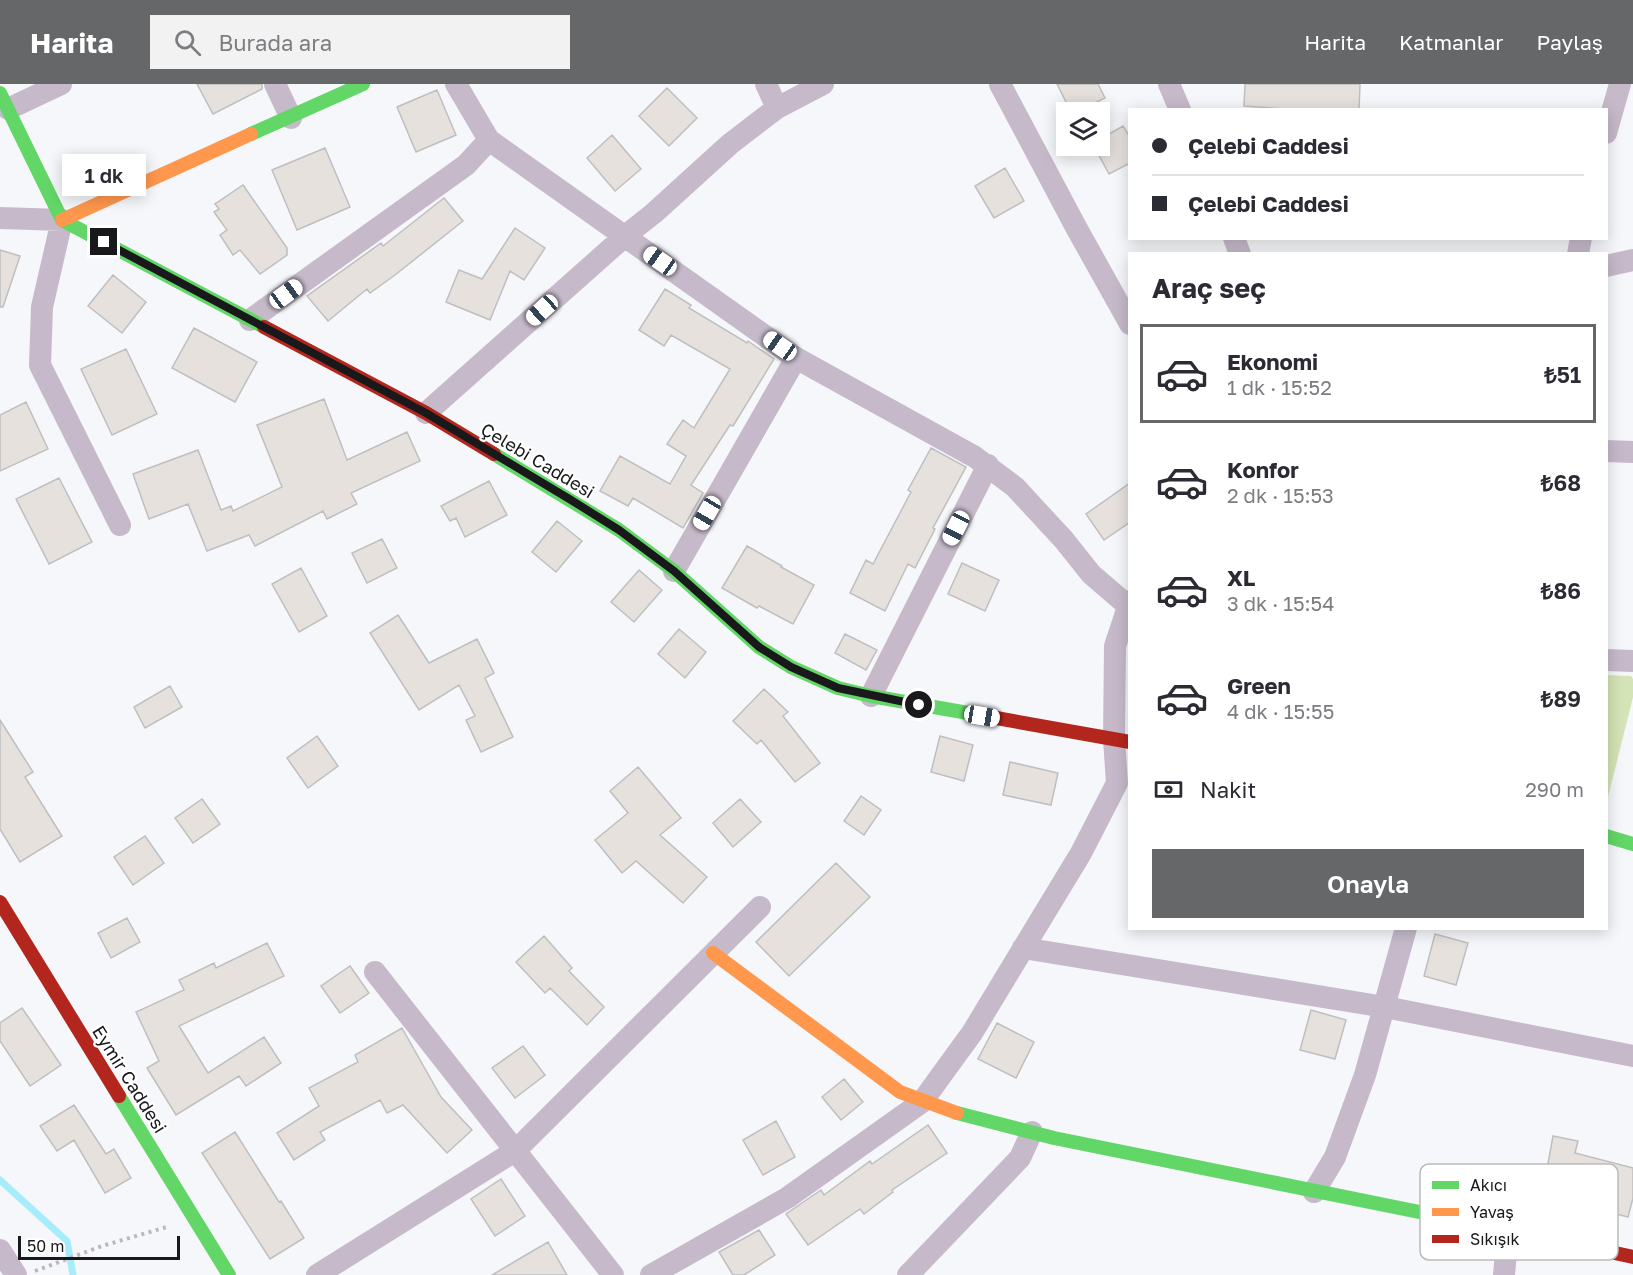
<!DOCTYPE html>
<html lang="tr">
<head>
<meta charset="utf-8">
<style>
	:root { --surface:#fff; --page:#f2f2f3; --text:#2b2b33; --muted:#7c7c81; --line:#e1e1e2; --accent:#666769 }
	body { margin:0; font-family:"Golos Text",sans-serif; background:var(--page); color:var(--text); height:100vh; display:flex; flex-direction:column; font-size:22px; white-space:nowrap }
	* { box-sizing:border-box; margin:0 }
	p { font-size:20px; color:var(--muted) }
	.icon { flex:none; width:33px; height:33px; fill:none; stroke:currentColor; stroke-width:2; stroke-linecap:round; stroke-linejoin:round }
	.map { position:relative; flex:1; overflow:hidden }
	.sheet { position:absolute; left:1128px; top:168px; width:480px; height:678px; display:flex; flex-direction:column; background:var(--surface); border-radius:0px; box-shadow:0 3px 15px #0003 }
	.sheet>* { flex:none }
	.guide { position:absolute; left:1128px; top:24px; width:480px; height:132px; border-radius:0px; box-shadow:0 3px 15px #0003; display:grid; align-content:center; height:132px; padding:0 24px; background:var(--surface) }
	.tools { position:absolute; left:1056px; top:18px; display:grid; gap:12px }
	.tools a { display:grid; place-items:center; width:54px; height:54px; border-radius:0px; background:var(--surface); box-shadow:0 3px 15px #0003; font-size:30px }
	.scale { position:absolute; left:18px; bottom:15px; width:162px; box-sizing:border-box; padding-left:6px; border:3px solid #19191b; border-top:0; font-size:16px; line-height:21px; white-space:nowrap; color:#19191b; -webkit-text-stroke:4px #fff; paint-order:stroke }
	.end { position:absolute; width:27px; height:27px; margin:-14px; border:8px solid #19191b; background:#fff; box-shadow:0 0 0 3px #fff }
	.from { border-radius:50% }
	.bubble { position:absolute; height:42px; border-radius:0px; background:var(--surface); box-shadow:0 3px 15px #0003; font-size:20px; font-weight:600; line-height:42px; text-align:center }
	.car { position:absolute; width:18px; height:36px; margin:-18px -9px; border-radius:8px; box-shadow:0 0 4px 2px #0007; background:linear-gradient(#fff 24%,#345 0 40%,#fff 0 76%,#345 0 86%,#fff 0) }
	.guide b { display:flex; align-items:center; gap:21px; height:57px; font-size:22px }
	.guide b+b { border-top:2px solid var(--line) }
	.guide i { width:15px; height:15px; background:var(--text) }
	ul { padding:0; list-style:none }
	li { display:flex; align-items:center; gap:18px; height:99px; margin:0 12px 9px; padding:0 12px; border:3px solid transparent; border-radius:0px }
	li div { flex:1 }
	li b { display:block; font-size:22px }
	li em { font-style:normal; font-weight:600 }
	li.current { border-color:var(--accent) }
	li>.icon { width:54px; height:54px; stroke-width:1.5 }
	h2 { padding:0 24px; font-size:27px; line-height:72px }
	.pay { display:flex; align-items:center; gap:15px; height:66px; padding:0 24px; font-size:22px }
	.pay p { margin-inline-start:auto }
	.action { display:flex; gap:12px; margin-top:auto; padding:12px 24px }
	.action a { flex:1; height:69px; border-radius:0px; background:var(--accent); color:#fff; font-size:24px; font-weight:600; line-height:69px; text-align:center }
	header { display:flex; align-items:center; gap:36px; box-sizing:border-box; height:84px; padding:0 30px; background:var(--accent); color:#fff }
	header strong { font-size:28px }
	nav { display:flex; gap:33px; margin-inline-start:auto; font-size:21px }
	.search { width:420px; height:54px; background:var(--page); display:flex; align-items:center; gap:15px; box-sizing:border-box; padding:0 21px; border-radius:0px; color:var(--muted); font-size:22px }
	.map>svg:first-child { display:block }
</style>
</head>
<body>
<header>
<strong>Harita</strong>
<div class="search"><svg class="icon" aria-label="search" viewBox="0 0 24 24"><circle cx="10" cy="10" r="6"/><path d="M15 15l6 6"/></svg>Burada ara</div>
<nav><a>Harita</a><a>Katmanlar</a><a>Paylaş</a></nav>
</header>
<div class="map">
<svg width="1633" height="1191" viewBox="0 0 1633 1191">
	<rect width="100%" height="100%" fill="#f6f7fa"/>
	<path fill="#d4e4b6" d="M1606 591 1631 592 1633 595V613L1607 717Z"/>
	<g fill="none" stroke-linecap="round" stroke-linejoin="round">
		<path stroke="#a6ecfa" stroke-width="7" d="M0 1096 67 1157 73 1191"/>
	</g>
	<path fill="#e6e1dd" stroke="#bfbfc0" stroke-width="1.5" d="M197 0H262V5L213 30Z
		M1057 0H1098L1105 14 1077 28H1071Z
		M1245 0H1360L1359 26H1299L1244 22Z
		M667 4 697 34 669 62 639 32Z
		M437 6 456 51 416 68 397 23Z
		M1123 42 1130 53V79L1109 90 1094 62H1100V55Z
		M612 51 641 85 615 107 587 74Z
		M325 64 350 123 297 146 272 86Z
		M1005 84 1024 117 994 134 975 102Z
		M243 101 287 164V171L260 190 240 166 233 171 220 151 227 146 214 128 219 125 215 120Z
		M444 114 463 137 395 191 370 209 367 205 328 237 307 212 381 159 383 162Z
		M515 144 545 164 524 196 510 187 490 236 446 218 459 186 482 195Z
		M0 166 20 172 3 223H0Z
		M113 191 146 218 122 249 88 222Z
		M665 205 691 221 689 224 747 259 748 257 774 275 733 342 730 341 691 401 703 409 683 444 633 414 628 422 600 407 620 372 670 400 686 372 667 360 683 336 694 344 730 285 671 251 664 262 639 246Z
		M194 244 257 278 235 318 172 284Z
		M126 265 157 330 112 351 81 285Z
		M324 315 347 376 407 348 420 377 351 409 357 420 327 435 323 427 255 462 249 451 207 467 188 420 149 435 133 390 198 366 221 426 231 422 233 427 282 403 257 341Z
		M26 318 48 365 0 387V331Z
		M931 364 966 383 933 444 935 445 915 484 908 480 885 527 850 509 866 476 873 480 911 408 908 406Z
		M59 394 92 458 49 480 16 415Z
		M489 397 507 431 465 453 456 434 450 437 441 422Z
		M1130 399V438L1104 456 1086 430Z
		M557 437 582 457 556 488 532 468Z
		M382 455 397 484 367 499 352 469Z
		M747 462 782 482 781 483 814 501 793 540 759 522 757 524 722 504Z
		M962 479 999 496 985 527 948 510Z
		M301 484 327 532 299 548 272 500Z
		M639 486 662 506 634 538 611 518Z
		M398 531 429 579 477 555 494 589 485 594 513 653 481 668 466 636 475 632 459 601 419 626 370 549Z
		M679 545 706 568 685 594 658 570Z
		M845 550 877 566 866 586 835 569Z
		M170 602 182 623 145 644 134 623Z
		M764 605 788 628 783 632 820 679 795 698 761 656 757 660 733 637Z
		M0 636 33 688 25 693 62 752 20 778 0 745Z
		M317 652 338 682 308 704 287 674Z
		M940 652 973 661 964 697 931 688Z
		M1010 678 1058 689 1051 721 1003 711Z
		M638 683 681 734 660 751 707 793 683 819 636 777 622 789 595 756 628 729 610 707Z
		M861 712 881 726 864 751 844 737Z
		M202 715 220 740 193 759 175 734Z
		M740 715 761 738 733 763 713 739Z
		M145 752 164 779 133 801 114 773Z
		M836 779 870 813 789 892 756 858Z
		M127 834 140 858 111 874 98 849Z
		M1435 850 1468 859 1456 901 1424 892Z
		M544 852 572 884 569 887 604 923 587 941 550 904 545 909 516 878Z
		M267 859 284 892 179 942 208 989 264 953 281 979 246 1002 239 992 176 1031 147 984 159 977 136 928 184 906 179 896 214 879 216 884Z
		M350 882 369 909 340 929 321 902Z
		M22 924 61 981 30 1002 0 957V939Z
		M1311 926 1346 936 1335 975 1300 966Z
		M997 939 1034 958 1016 994 978 975Z
		M402 944 441 1013 472 1046 447 1069 403 1021 387 1029 380 1016 320 1048 325 1056 294 1076 277 1049 319 1022 309 1004 358 978 355 971Z
		M523 962 545 991 515 1014 492 984Z
		M844 995 863 1018 841 1036 822 1013Z
		M74 1021 106 1070 114 1065 131 1094 105 1109 74 1056 57 1067 40 1042Z
		M776 1037 795 1073 763 1091 743 1056Z
		M928 1041 947 1069 892 1106 893 1108 864 1130 860 1125 808 1161 786 1130 821 1106 824 1111 870 1077 872 1080Z
		M235 1048 279 1118 281 1117 304 1154 270 1175 202 1069Z
		M1553 1052 1578 1057 1575 1069 1633 1084V1114L1628 1133 1593 1124 1601 1096 1547 1085Z
		M501 1095 525 1132 495 1152 471 1115Z
		M759 1146 775 1171 744 1191H733L719 1168Z
		M548 1158 567 1191H492L519 1175Z"/>
	<g fill="none" stroke-linecap="round" stroke-linejoin="round">
		<path stroke="#bdb6c0" stroke-width="4" stroke-dasharray="3 4.5" stroke-linecap="butt" d="M35 1187 102 1162 170 1142"/>
		<path stroke="#c6baca" stroke-width="22" d="M275 0 291 34
			M456 0 489 56 796 274 975 373 1015 403 1064 456 1091 490 1127 521
			M766 0 777 24
			M1000 0 1077 145 1130 240
			M1169 0 1180 26
			M8 25 61 0
			M1606 49 1620 0
			M0 134 62 136 42 223 40 281 120 441
			M1234 154 1240 170
			M1578 170 1581 154
			M1606 182 1633 176
			M250 236 466 81 489 56
			M426 329 625 152 654 129 730 60 777 24 823 0
			M1606 367 1633 368
			M674 487 796 274
			M1606 576 1633 577
			M871 612 988 381
			M1023 864 1385 923 1633 972
			M375 888 613 1191
			M1314 1108 1335 1073 1365 991 1406 844
			M0 1166 16 1191
			M317 1191 515 1067 760 823
			M651 1191 787 1114 922 1018 940 993 972 949 1081 769 1117 699 1114 655 1115 562 1130 517
			M908 1191 1020 1074 1032 1048
			M1504 1191 1508 1145"/>
		<path stroke="#63d668" stroke-width="14" d="M0 9 62 136 264 243
			M251 50 363 0
			M494 370 619 446 674 487 759 563 791 583 838 604 871 612 974 630
			M1606 752 1633 760
			M119 1012 229 1191
			M957 1029 1054 1054 1518 1148"/>
		<path stroke="#ff974d" stroke-width="14" d="M62 136 251 50
			M713 869 900 1008 957 1029"/>
		<path stroke="#b3261e" stroke-width="14" d="M264 243 426 329 494 370
			M974 630 1130 658
			M0 818 119 1012
			M1518 1148 1633 1173"/>
	</g>
	<g fill="none" stroke-linecap="round" stroke-linejoin="round">
		<path stroke="#19191b" stroke-width="8" d="M104 158 426 329 571 416 619 446 674 487 759 563 791 583 838 604 919 621"/>
	</g>
	<g text-anchor="middle" dominant-baseline="central" stroke-width="4.5" stroke-linejoin="round" paint-order="stroke">
		<g font-size="18" fill="#19191b" stroke="#fff">
			<text transform="translate(538 376) rotate(31)">Çelebi Caddesi</text>
			<text transform="translate(130 995) rotate(58)">Eymir Caddesi</text>
		</g>
	</g>
	<rect x="1420" y="1080" width="198" height="96" rx="9" fill="#fff" stroke="#bababb" stroke-width="1.5"/>
	<rect x="1432" y="1097" width="27" height="8" fill="#63d668"/>
	<rect x="1432" y="1124" width="27" height="8" fill="#ff974d"/>
	<rect x="1432" y="1151" width="27" height="8" fill="#b3261e"/>
	<g font-size="16" fill="#19191b">
		<text x="1470" y="1107">Akıcı</text>
		<text x="1470" y="1134">Yavaş</text>
		<text x="1470" y="1161">Sıkışık</text>
	</g>
</svg>
<div class="tools">
<a><svg class="icon" aria-label="layers" viewBox="0 0 24 24"><path d="M12 4l9 5-9 5-9-5zM3 14l9 5 9-5"/></svg></a>
</div>
<div class="scale">50 m</div>
<i class="end from" style="left:919px;top:621px"></i>
<i class="end" style="left:104px;top:158px"></i>
<div class="bubble" style="left:62px;top:70px;width:84px">1 dk</div>
<i class="car" style="left:660px;top:177px;rotate:305deg"></i>
<i class="car" style="left:286px;top:210px;rotate:54deg"></i>
<i class="car" style="left:542px;top:226px;rotate:228deg"></i>
<i class="car" style="left:780px;top:262px;rotate:305deg"></i>
<i class="car" style="left:707px;top:429px;rotate:210deg"></i>
<i class="car" style="left:956px;top:444px;rotate:207deg"></i>
<i class="car" style="left:982px;top:632px;rotate:100deg"></i>
<div class="guide">
<b><i class="from"></i>Çelebi Caddesi</b>
<b><i></i>Çelebi Caddesi</b>
</div>
<section class="sheet">
<h2>Araç seç</h2>
<ul>
<li class="current"><svg class="icon" aria-label="car" viewBox="0 0 24 24"><path d="M5 17H2v-5l4-1 3-4h7l3 4 3 1v5h-3M9 17h6M6 11h13"/><circle cx="7" cy="17" r="2"/><circle cx="17" cy="17" r="2"/></svg><div><b>Ekonomi</b><p>1 dk · 15:52</p></div><em>₺51</em></li>
<li><svg class="icon" aria-label="car" viewBox="0 0 24 24"><path d="M5 17H2v-5l4-1 3-4h7l3 4 3 1v5h-3M9 17h6M6 11h13"/><circle cx="7" cy="17" r="2"/><circle cx="17" cy="17" r="2"/></svg><div><b>Konfor</b><p>2 dk · 15:53</p></div><em>₺68</em></li>
<li><svg class="icon" aria-label="car" viewBox="0 0 24 24"><path d="M5 17H2v-5l4-1 3-4h7l3 4 3 1v5h-3M9 17h6M6 11h13"/><circle cx="7" cy="17" r="2"/><circle cx="17" cy="17" r="2"/></svg><div><b>XL</b><p>3 dk · 15:54</p></div><em>₺86</em></li>
<li><svg class="icon" aria-label="car" viewBox="0 0 24 24"><path d="M5 17H2v-5l4-1 3-4h7l3 4 3 1v5h-3M9 17h6M6 11h13"/><circle cx="7" cy="17" r="2"/><circle cx="17" cy="17" r="2"/></svg><div><b>Green</b><p>4 dk · 15:55</p></div><em>₺89</em></li>
</ul>
<div class="pay"><svg class="icon" aria-label="cash" viewBox="0 0 24 24"><path d="M3 7h18v10H3z"/><circle cx="12" cy="12" r="2"/></svg>Nakit<p>290 m</p></div>
<div class="action"><a>Onayla</a></div>
</section>
</div>
</body>
</html>
